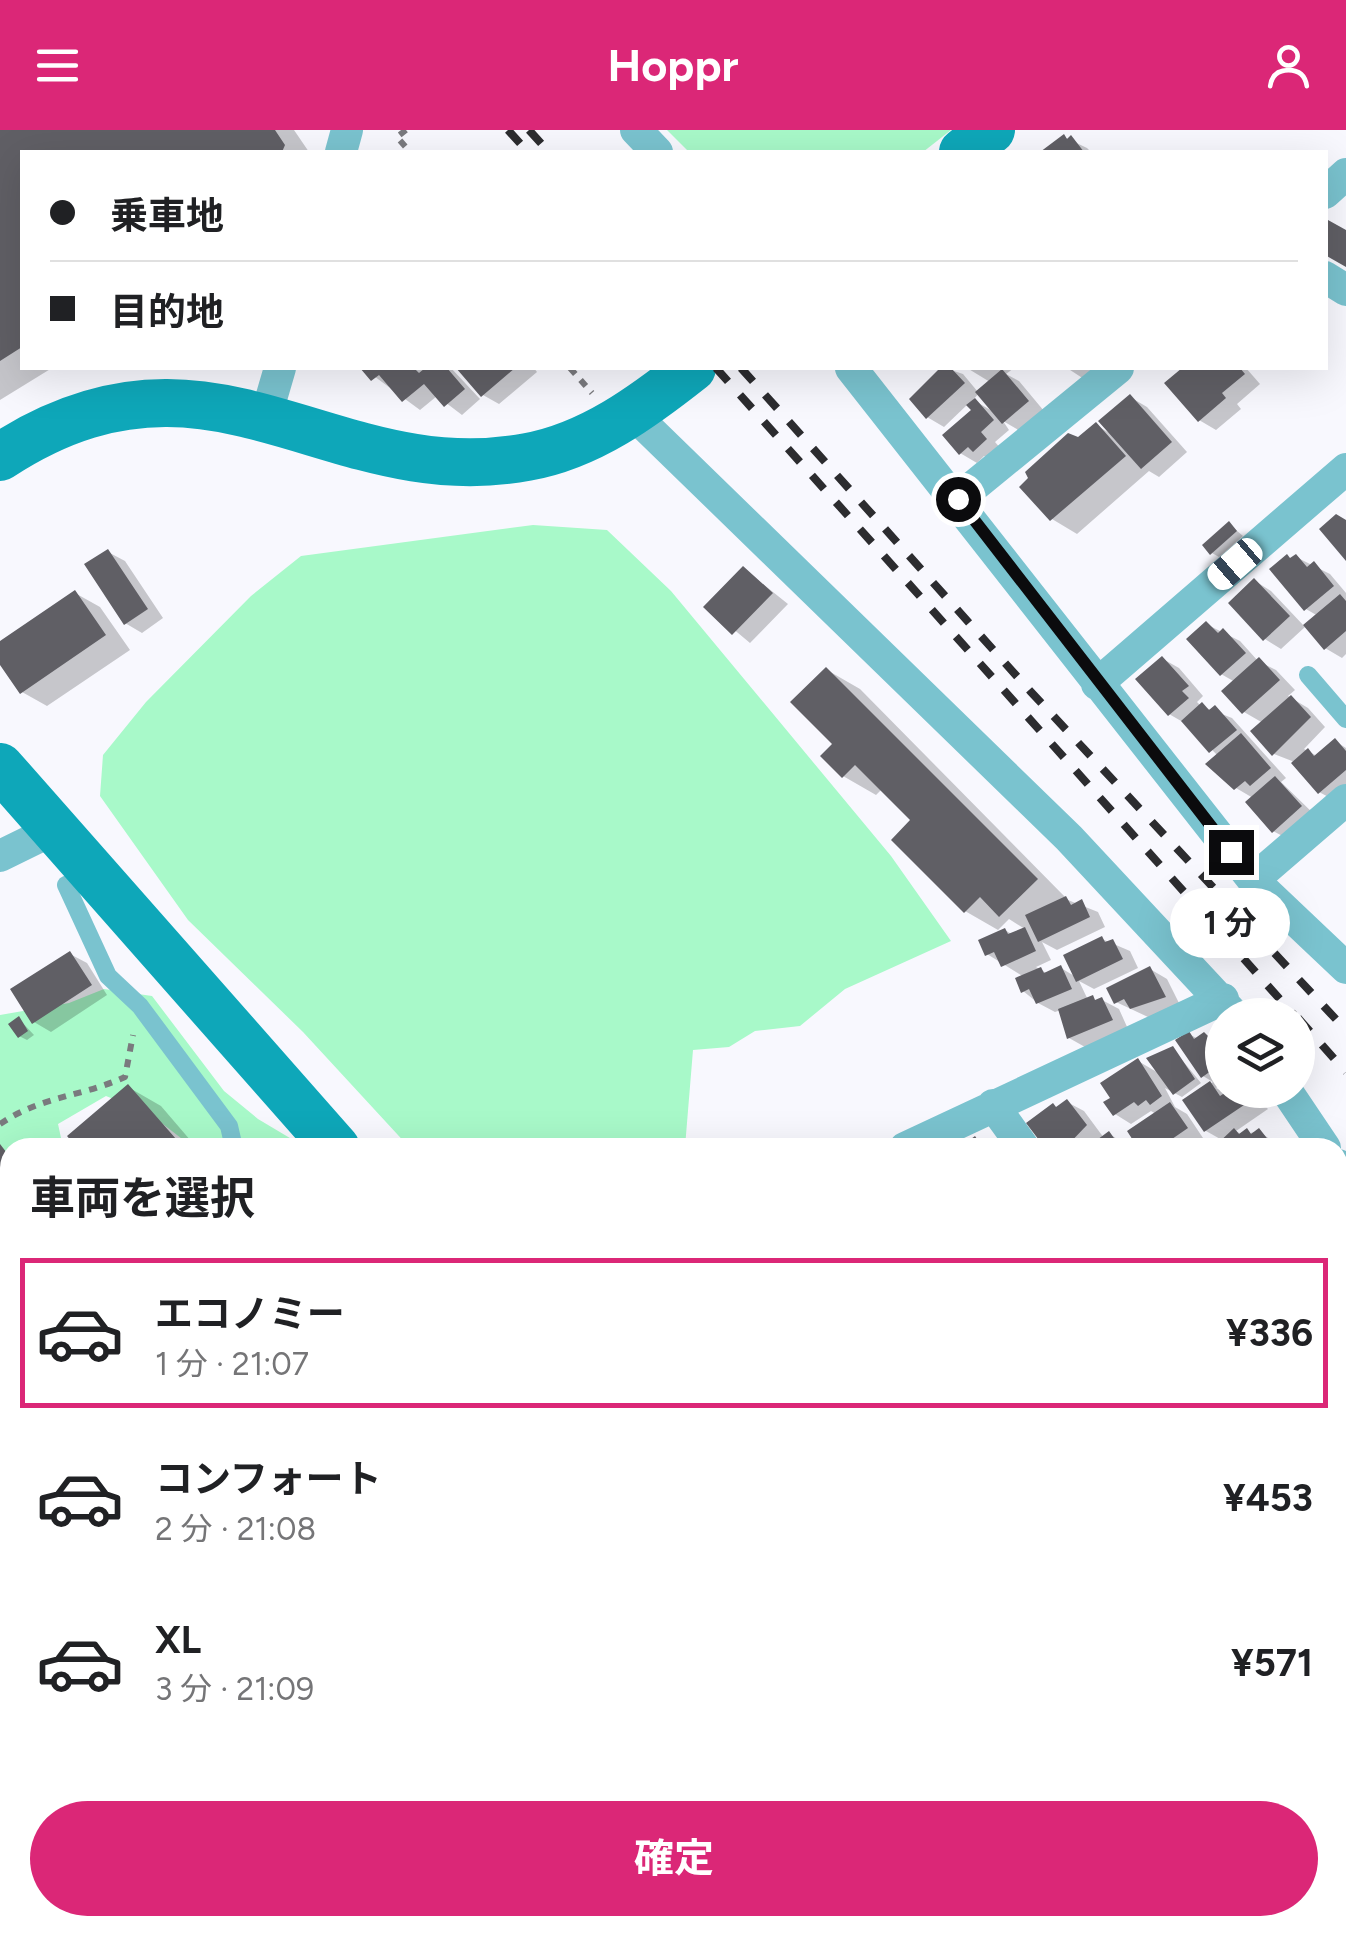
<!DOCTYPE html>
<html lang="ja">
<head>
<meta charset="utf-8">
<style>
	:root { --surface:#fff; --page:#f6f6f6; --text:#202124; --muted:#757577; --line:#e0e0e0; --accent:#db2777 }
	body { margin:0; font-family:Figtree,"Noto Sans JP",sans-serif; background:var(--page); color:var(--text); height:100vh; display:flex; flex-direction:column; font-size:38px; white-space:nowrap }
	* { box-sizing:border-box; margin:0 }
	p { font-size:32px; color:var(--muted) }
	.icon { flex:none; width:55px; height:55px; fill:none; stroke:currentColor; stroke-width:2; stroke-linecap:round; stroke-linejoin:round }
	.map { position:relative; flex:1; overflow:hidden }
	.details { position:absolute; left:0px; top:1008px; width:1348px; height:798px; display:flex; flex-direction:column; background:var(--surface); border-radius:30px 30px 0 0; box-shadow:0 10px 40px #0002 }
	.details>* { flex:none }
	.top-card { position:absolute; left:20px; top:20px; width:1308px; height:220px; border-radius:0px; box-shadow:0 10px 40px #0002; display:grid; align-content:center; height:220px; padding:0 30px; background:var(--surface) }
	.buttons { position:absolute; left:1205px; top:868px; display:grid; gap:20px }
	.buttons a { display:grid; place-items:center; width:110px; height:110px; border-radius:50%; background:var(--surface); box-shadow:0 10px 40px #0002; font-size:50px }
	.end { position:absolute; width:45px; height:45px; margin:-22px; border:12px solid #0b0b0d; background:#fff; box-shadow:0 0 0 5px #fff }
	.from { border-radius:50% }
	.bubble { position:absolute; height:70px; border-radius:35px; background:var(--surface); box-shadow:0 10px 40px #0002; font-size:32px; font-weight:700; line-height:70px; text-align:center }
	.car { position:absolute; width:30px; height:60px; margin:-30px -15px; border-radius:12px; box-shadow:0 0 8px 2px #0007; background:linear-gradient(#fff 24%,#345 0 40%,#fff 0 76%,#345 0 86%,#fff 0) }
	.top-card b { display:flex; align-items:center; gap:35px; height:95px; font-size:38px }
	.top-card b+b { border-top:2px solid var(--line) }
	.top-card i { width:25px; height:25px; background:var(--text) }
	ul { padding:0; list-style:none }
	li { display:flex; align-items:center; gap:30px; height:150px; margin:0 20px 15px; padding:0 10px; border:5px solid transparent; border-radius:0px }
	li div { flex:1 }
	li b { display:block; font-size:38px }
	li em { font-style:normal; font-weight:700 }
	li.selected { border-color:var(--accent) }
	li>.icon { width:90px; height:90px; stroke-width:1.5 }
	h2 { padding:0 30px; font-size:45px; line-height:120px }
	.action { display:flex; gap:20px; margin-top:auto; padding:20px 30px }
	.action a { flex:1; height:115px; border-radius:60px; background:var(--accent); color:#fff; font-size:40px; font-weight:700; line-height:115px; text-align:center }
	header { display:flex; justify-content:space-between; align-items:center; height:130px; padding:0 30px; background:var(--accent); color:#fff; font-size:45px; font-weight:700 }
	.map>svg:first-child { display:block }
</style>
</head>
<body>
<header><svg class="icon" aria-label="menu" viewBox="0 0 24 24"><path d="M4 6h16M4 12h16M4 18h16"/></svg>Hoppr<svg class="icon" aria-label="person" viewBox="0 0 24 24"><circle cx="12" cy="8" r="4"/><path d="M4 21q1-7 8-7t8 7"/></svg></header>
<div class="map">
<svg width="1346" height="1804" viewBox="0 0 1346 1804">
	<rect width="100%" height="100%" fill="#f8f8fe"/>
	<path fill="#a8f9c9" d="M667 0H951L923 22H689Z
		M533 395 607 400 671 461 891 726 951 811 845 859 800 896 755 901 729 917 693 920 685 1017H409L303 902 188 790 100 666 103 625 146 572 251 466 301 426Z
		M104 859 152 866 224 961 258 989 305 1017H186V1012L150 984 106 966 58 994 63 1017 10 1018V1494L0 1490V885L69 873Z
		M1346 1794V1804H1069L1075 1795Z"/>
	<path fill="#0003" fill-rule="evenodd" d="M0 0H294L309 22H22V238H52L0 270Z
		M1064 7 1087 18 1091 22H1045Z
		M363 238H420L424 242 451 238 480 269 462 285 437 266 420 280Z
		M460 238H534L537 242 499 274 483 265Z
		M945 238 963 244 978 262 990 252 967 238H1014L1006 244 1019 251 1044 281 1020 301 1003 291 1009 300 995 312 1002 320 991 330 984 326 977 333 960 323 974 281 968 274 944 297 927 287 913 269ZM979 263 994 282 973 270Z
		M1067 238H1104L1087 251Z
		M1246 238 1260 254 1237 274 1241 279 1216 300 1199 290 1184 238Z
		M1130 267 1147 277 1187 322 1159 347 1149 341 1077 404 1052 389 1023 357 1096 295 1111 304Z
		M1229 394 1243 406 1219 427 1212 423Z
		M108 422 125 431 163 488 142 503 125 493Z
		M1296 427 1330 444 1346 463V524L1342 528 1325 518 1318 486 1306 479 1292 430Z
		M744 439 788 474 750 513 707 477Z
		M1255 451 1271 461 1305 497 1281 519 1265 509 1231 473Z
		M75 463 100 477 130 520 47 576 22 562 0 530V514Z
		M1206 494 1240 511 1258 531 1276 540 1295 560 1288 566 1308 578 1325 597 1304 619 1317 626 1335 611 1346 618V662L1336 671 1319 662 1292 631 1274 624 1263 593 1244 582 1235 552 1221 544Z
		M1163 529 1179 538 1203 566 1197 572 1201 576 1232 588 1286 648 1281 652 1317 687 1290 710 1273 701 1253 668 1236 658 1218 626 1188 595 1169 584Z
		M827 540 860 559 1068 770 1098 782 1105 797 1057 820 1042 812 1051 830 1036 837 1048 844 1061 838 1076 847 1102 809 1130 821 1138 838 1094 859 1079 851 1088 870H1102L1119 879 1128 899 1085 917 1069 908 1061 880 1055 882 1038 873 1023 861 1024 847 987 824 1005 800 1013 805 1025 799 1009 789 998 800 965 781 914 690 882 659 876 665 843 646Z
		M70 824 87 833 107 865 51 902 34 892Z
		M1150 839 1167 849 1181 877 1148 887 1116 872Z
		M19 889 34 905 27 910 19 906Z
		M1189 904 1198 909 1204 905 1222 916V953L1216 958 1227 964 1249 960 1268 979 1236 1001 1242 1005 1259 1001 1281 1018H1216L1222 1010 1206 1001 1185 971 1213 952 1203 946Z
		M1173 919 1201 953 1182 967 1165 958 1175 977 1187 984 1203 1008 1189 1018H1141L1156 984 1151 981 1131 994 1115 984 1138 931 1162 945Z
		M128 957 161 976 197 1018H81Z
		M1067 972 1084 981 1104 1008 1110 1004 1129 1018H1049L1030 993Z
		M2 1019 10 1024 9 1100 0 1095Z
		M1338 1082 1346 1094V1130L1338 1136Z
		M1338 1276 1346 1281V1330L1338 1337Z
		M1338 1450 1346 1456V1497L1338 1500Z
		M1346 1508V1566L1338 1569V1511Z
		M0 1549 10 1553V1718L0 1714Z
		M1346 1653V1695L1338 1694V1659Z
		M220 1795H241L239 1801Z
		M548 1795H597L600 1804H526Z"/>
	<path fill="#605f65" d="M0 0H275L285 15 282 22H22V217L0 231Z
		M1064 4 1067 9 1071 5 1084 22H1040Z
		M1328 90 1346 100V137L1325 125Z
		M360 238H414L419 243 425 238H447L465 259 444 277 424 254 402 272 379 245 371 251Z
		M456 238H515L481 267Z
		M940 238H951L965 253 926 289 909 269Z
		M1182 238H1240L1245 244 1222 263 1226 268 1198 292 1164 253Z
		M1002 239 1029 271 1002 294 975 262Z
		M1130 264 1172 312 1141 339 1098 291Z
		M975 268 994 290 981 302 987 309 973 322 968 317 959 325 942 305 971 280 966 275Z
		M1096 292 1126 326 1050 391 1019 357 1028 348 1025 342 1068 303 1078 307Z
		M1336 384 1346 390V431L1319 399Z
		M1229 391 1237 401 1210 425 1202 415Z
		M108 419 148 479 124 495 84 434Z
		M1287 424 1290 428 1296 424 1307 437 1314 431 1334 456 1304 481 1269 439Z
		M743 436 773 463 732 505 703 477Z
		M1254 448 1290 486 1263 511 1228 473Z
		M75 460 106 505 20 564 0 535V511Z
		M1340 464 1346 471V501L1324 520 1303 495Z
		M1206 491 1218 503 1223 498 1246 523 1220 546 1186 509Z
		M1162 526 1189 556 1182 561 1189 568 1168 586 1135 549Z
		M1259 527 1280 550 1242 584 1221 561Z
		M826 537 1038 749 999 787 980 767 964 783 891 710 910 690 855 635 842 648 820 626 832 614 790 572Z
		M1291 565 1311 587 1272 626 1250 601Z
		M1202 572 1209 580 1215 575 1237 600 1209 623 1181 591Z
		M1241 603 1271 638 1250 656 1245 651 1234 660 1205 634Z
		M1335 608 1346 621V640L1318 664 1291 633 1308 618 1314 626Z
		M1275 646 1302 676 1272 703 1245 672Z
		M1066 766 1071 775 1082 769 1090 787 1038 812 1025 785Z
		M1025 797 1036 821 1001 837 994 822 985 826 978 810 1005 798 1008 804Z
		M1102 806 1105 812 1113 809 1123 829 1076 852 1063 825Z
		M70 821 92 855 32 894 10 859Z
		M1061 835 1072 859 1036 874 1029 859 1021 863 1015 848 1041 837 1044 843Z
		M1150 836 1166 867 1130 879 1124 869 1114 874 1106 858Z
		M1093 865 1095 870 1102 867 1113 890 1067 909 1058 879Z
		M19 886 28 901 18 908 8 894Z
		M1189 901 1194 909 1204 902 1222 920V933L1201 948 1175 910Z
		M1173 916 1195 949 1173 965 1146 928Z
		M1138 928 1162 966 1150 975 1146 970 1138 976 1134 972 1113 986 1103 972 1110 968 1100 953Z
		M1210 951 1220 966 1229 960H1246L1253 969 1204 1002 1182 970Z
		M128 954 176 1009 175 1018H77L67 1006Z
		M1067 969 1087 995 1065 1018 1058 1011 1045 1018 1026 993 1053 973 1056 977Z
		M1170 972 1188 998 1159 1018H1138L1127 1001Z
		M1234 998 1239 1004 1247 998 1251 1004 1259 998 1273 1016 1213 1018Z
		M1109 1001 1121 1018H1086Z
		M975 1006 983 1018H959Z
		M0 1014 10 1027V1079L0 1086Z
		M1338 1093 1346 1105 1338 1116Z
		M1338 1277 1346 1288V1309L1338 1315Z
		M1344 1452 1346 1482 1338 1487V1456Z
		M1346 1505V1550L1338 1553V1509Z
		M0 1547 10 1550V1712L0 1709Z
		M1342 1650 1346 1685 1338 1694V1655Z
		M541 1795H585L589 1804H520Z"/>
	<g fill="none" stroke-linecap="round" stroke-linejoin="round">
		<path stroke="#7a7a7e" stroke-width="6" stroke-dasharray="8 8" stroke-linecap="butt" d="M406 0 397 7 410 22
			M570 238 592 263
			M0 994C41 966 81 967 125 947L133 905"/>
		<path stroke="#7ac3cf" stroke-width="18" d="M1308 545 1346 589
			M92 745 66 755 108 846 140 876 229 996 234 1018"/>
		<path stroke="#7ac3cf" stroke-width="32" d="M636 0 657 22
			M341 22 347 0
			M1325 63 1346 44
			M1325 147 1346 160
			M851 238 1253 750 1346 838
			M632 283 1069 708 1234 885
			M266 286 280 238
			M958 369 1118 238
			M1097 554 1346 339
			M0 726 53 700
			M1253 750 1346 670
			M1286 960 1325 1018
			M993 975 1024 1018
			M905 1018 1223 869
			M1338 1035 1346 1047
			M1338 1741 1346 1749"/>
		<path stroke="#0ea7b9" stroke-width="48" d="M963 22 991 0
			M0 327C211 189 329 364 527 327 590 316 644 276 692 238
			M0 637 336 1018
			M1338 1379 1346 1374
			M822 1795 824 1804
			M362 1804 383 1795"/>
		<path stroke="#2c2c2f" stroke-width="8" stroke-dasharray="18 18" stroke-linecap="butt" d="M508 0 528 22
			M529 0 549 22
			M716 238 1294 885
			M741 238 1031 562 1346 900
			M1298 888 1346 942"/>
	</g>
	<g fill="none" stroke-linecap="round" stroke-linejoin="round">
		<path stroke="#0b0b0d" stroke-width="12" d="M958 369 1231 722"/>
	</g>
</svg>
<div class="buttons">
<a><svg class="icon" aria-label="layers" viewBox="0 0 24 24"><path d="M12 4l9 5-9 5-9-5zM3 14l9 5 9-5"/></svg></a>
</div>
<i class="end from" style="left:958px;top:369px"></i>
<i class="end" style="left:1231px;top:722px"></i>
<div class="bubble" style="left:1170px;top:758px;width:120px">1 分</div>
<i class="car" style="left:1235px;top:434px;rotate:229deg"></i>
<div class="top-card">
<b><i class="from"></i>乗車地</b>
<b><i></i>目的地</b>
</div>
<section class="details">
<h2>車両を選択</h2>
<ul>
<li class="selected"><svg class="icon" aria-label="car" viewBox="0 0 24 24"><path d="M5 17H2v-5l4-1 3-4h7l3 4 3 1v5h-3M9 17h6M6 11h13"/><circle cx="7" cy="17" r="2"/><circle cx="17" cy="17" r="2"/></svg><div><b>エコノミー</b><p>1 分 · 21:07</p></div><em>¥336</em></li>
<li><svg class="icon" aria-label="car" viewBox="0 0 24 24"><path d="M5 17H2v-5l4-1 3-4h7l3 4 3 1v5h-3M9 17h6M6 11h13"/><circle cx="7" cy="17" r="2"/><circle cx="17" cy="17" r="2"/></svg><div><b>コンフォート</b><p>2 分 · 21:08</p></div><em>¥453</em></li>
<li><svg class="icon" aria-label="car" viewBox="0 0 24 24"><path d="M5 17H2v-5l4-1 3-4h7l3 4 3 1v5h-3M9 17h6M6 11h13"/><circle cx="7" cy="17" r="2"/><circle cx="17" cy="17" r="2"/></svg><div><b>XL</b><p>3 分 · 21:09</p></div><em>¥571</em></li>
</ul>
<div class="action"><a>確定</a></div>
</section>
</div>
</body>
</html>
